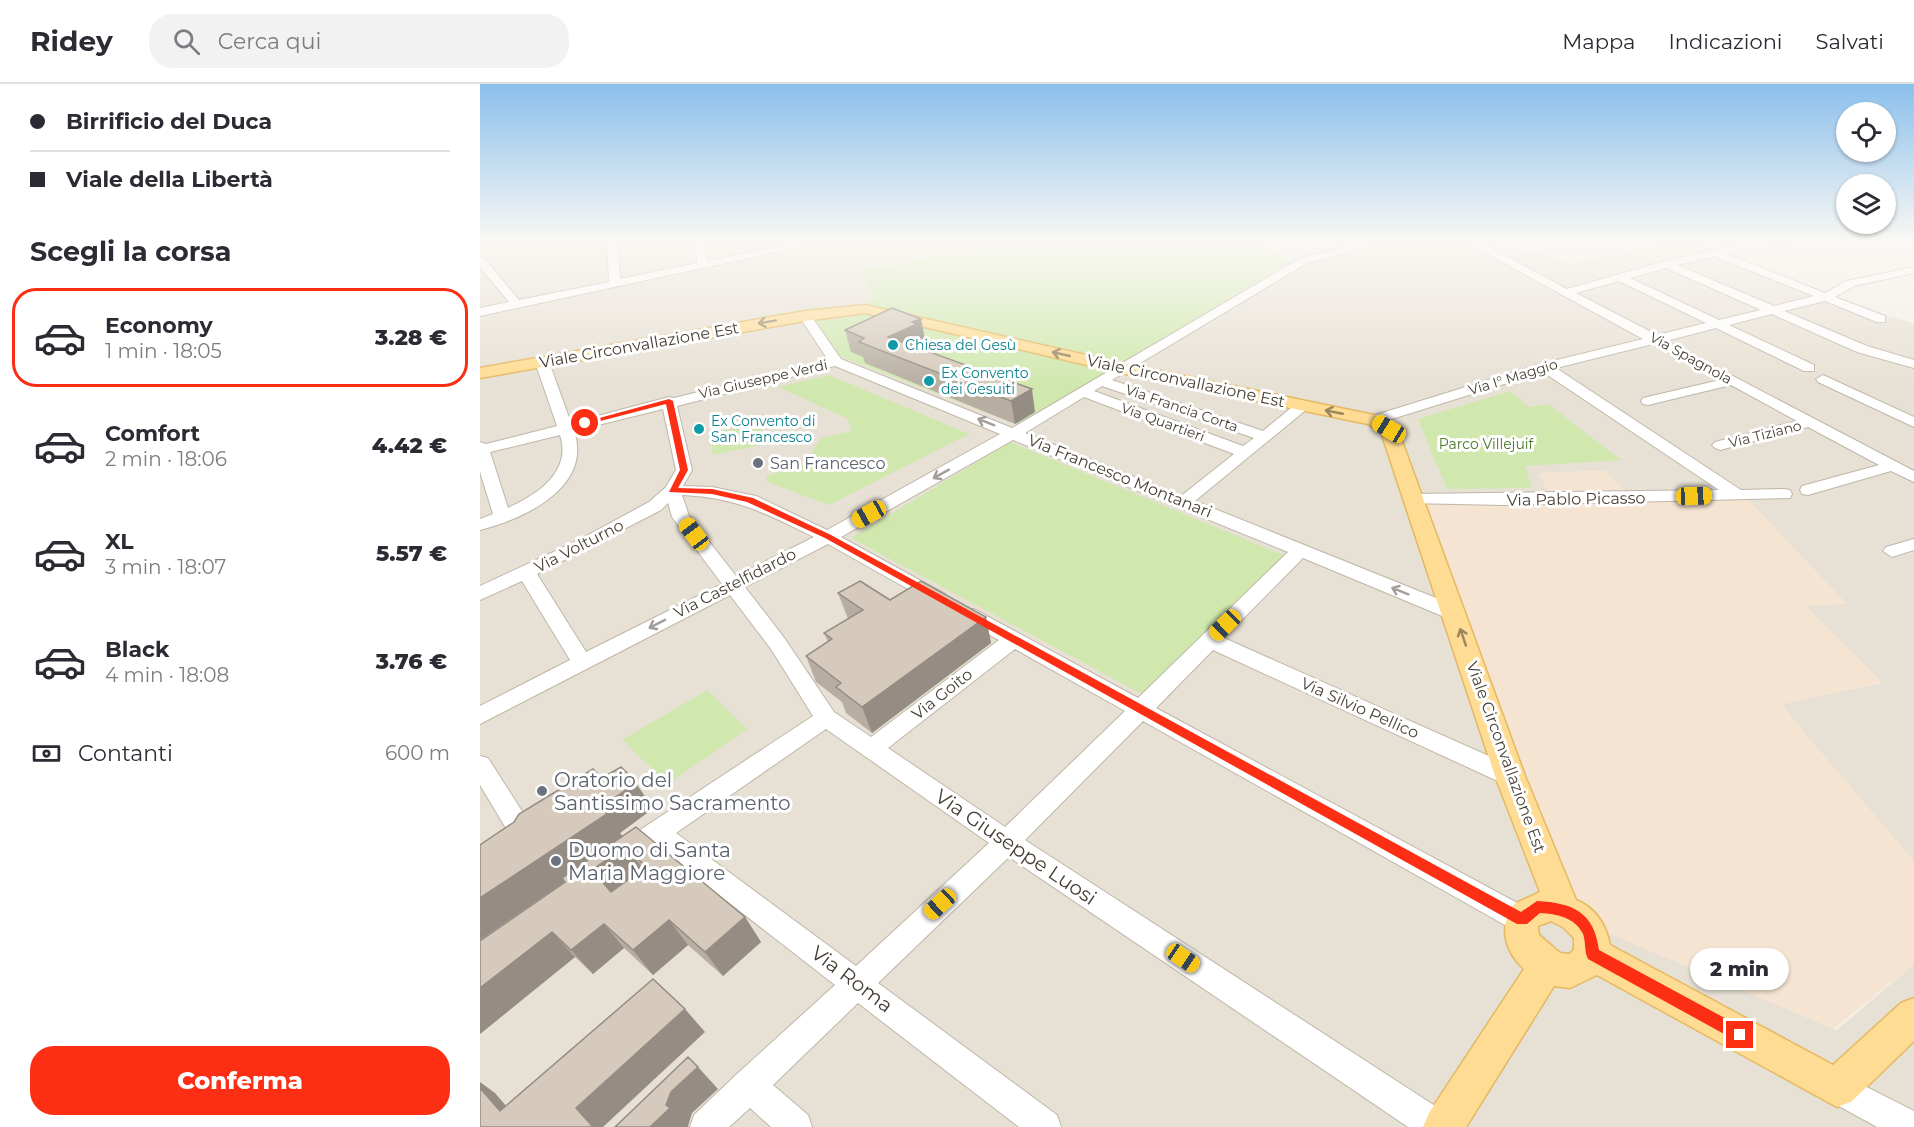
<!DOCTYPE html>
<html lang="it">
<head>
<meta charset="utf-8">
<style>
	:root { --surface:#fff; --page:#f2f2f3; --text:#2b2b33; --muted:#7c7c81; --line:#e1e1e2; --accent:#fc2e14 }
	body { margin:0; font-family:Montserrat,sans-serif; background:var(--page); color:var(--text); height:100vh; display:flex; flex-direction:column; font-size:22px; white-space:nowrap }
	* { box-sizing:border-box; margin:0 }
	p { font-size:20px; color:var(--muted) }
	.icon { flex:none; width:33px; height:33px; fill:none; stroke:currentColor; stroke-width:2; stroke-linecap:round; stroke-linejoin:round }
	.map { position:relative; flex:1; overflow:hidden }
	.sheet { display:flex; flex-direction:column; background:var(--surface); width:480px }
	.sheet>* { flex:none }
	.hud { display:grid; align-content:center; height:132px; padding:0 30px; background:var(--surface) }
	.tools { position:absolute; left:1356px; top:18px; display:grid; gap:12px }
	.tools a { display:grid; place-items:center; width:60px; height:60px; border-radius:50%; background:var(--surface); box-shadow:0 2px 4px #0004; font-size:30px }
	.end { position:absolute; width:27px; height:27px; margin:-14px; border:8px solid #fc2e14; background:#fff; box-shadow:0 0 0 3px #fff }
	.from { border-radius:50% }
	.bubble { position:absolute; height:42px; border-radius:21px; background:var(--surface); box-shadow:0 2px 4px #0004; font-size:20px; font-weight:800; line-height:42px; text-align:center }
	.car { position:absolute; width:18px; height:36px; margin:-18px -9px; border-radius:8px; box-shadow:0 0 4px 2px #0007; background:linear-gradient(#f5c518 24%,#345 0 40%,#f5c518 0 76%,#345 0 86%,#f5c518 0) }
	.hud b { display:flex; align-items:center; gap:21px; height:57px; font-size:22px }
	.hud b+b { border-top:2px solid var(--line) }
	.hud i { width:15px; height:15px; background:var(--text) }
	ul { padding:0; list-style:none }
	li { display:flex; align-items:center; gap:18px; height:99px; margin:0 12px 9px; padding:0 18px; border:3px solid transparent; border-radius:24px }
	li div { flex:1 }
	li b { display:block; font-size:22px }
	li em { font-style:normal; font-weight:800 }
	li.on { border-color:var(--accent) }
	li>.icon { width:54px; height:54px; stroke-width:1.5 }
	h2 { padding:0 30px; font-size:27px; line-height:72px }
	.pay { display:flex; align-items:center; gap:15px; height:66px; padding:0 30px; font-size:22px }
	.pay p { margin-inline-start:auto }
	.action { display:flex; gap:12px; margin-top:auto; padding:12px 30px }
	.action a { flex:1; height:69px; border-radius:24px; background:var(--accent); color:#fff; font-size:24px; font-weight:800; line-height:69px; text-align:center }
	header { display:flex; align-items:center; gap:36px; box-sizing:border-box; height:84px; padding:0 30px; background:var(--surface); border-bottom:2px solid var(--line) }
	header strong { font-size:28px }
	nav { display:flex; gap:33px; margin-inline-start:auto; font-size:21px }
	.search { width:420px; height:54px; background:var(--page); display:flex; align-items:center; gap:15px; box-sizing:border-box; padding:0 21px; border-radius:24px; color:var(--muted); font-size:22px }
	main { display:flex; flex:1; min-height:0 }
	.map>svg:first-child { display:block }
</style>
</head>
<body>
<header>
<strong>Ridey</strong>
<div class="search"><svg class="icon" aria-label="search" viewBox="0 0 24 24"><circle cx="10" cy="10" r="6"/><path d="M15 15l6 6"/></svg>Cerca qui</div>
<nav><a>Mappa</a><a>Indicazioni</a><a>Salvati</a></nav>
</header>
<main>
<section class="sheet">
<div class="hud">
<b><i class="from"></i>Birrificio del Duca</b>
<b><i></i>Viale della Libertà</b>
</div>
<h2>Scegli la corsa</h2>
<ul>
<li class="on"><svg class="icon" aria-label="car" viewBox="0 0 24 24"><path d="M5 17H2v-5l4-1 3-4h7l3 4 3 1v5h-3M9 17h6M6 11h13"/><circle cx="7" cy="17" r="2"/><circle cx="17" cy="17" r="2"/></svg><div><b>Economy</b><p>1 min · 18:05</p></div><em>3.28 €</em></li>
<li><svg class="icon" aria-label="car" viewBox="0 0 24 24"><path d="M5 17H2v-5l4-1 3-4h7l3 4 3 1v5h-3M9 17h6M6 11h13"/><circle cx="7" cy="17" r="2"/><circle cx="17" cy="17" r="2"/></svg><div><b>Comfort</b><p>2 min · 18:06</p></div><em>4.42 €</em></li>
<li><svg class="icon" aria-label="car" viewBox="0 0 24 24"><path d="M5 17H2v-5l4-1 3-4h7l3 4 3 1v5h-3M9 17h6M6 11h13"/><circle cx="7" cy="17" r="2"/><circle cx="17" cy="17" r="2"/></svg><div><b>XL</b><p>3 min · 18:07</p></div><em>5.57 €</em></li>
<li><svg class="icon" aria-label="car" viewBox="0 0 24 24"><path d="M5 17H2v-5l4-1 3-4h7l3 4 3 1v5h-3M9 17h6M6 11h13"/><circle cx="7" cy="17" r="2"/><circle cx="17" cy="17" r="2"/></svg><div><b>Black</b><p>4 min · 18:08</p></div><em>3.76 €</em></li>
</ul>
<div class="pay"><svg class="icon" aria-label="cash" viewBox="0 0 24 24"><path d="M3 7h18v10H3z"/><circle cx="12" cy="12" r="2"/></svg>Contanti<p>600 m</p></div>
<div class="action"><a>Conferma</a></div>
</section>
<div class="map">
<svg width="1434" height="1043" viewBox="0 0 1434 1043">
	<rect width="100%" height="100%" fill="#f3efe6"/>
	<path fill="#e7e0d4" d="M0 156H541L379 186 393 216 381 222 640 282 810 177 834 168 890 156H990L1022 172 1057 167 1089 180 1207 156 1385 226 1434 239V783L1301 620 1401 599 1324 521 1366 520 1151 413 1059 390 1072 414 1077 827 1357 946 1434 880V1043H0Z"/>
	<path fill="#f5e4d1" d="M1125 386 1151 413 1263 410 1367 520 1325 522 1402 598 1301 621 1434 777V880L1353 945 1077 827 936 418 1071 414 1059 389Z"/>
	<path fill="#d0e8ae" d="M541 156H774L810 177 640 282 379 222 393 215 379 186Z
		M385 225 641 284 539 341 359 272 325 232Z
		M349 291 489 350 349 421 290 399 285 393 325 379 341 354 372 347 368 335 299 303Z
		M1030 307 1049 323 1068 320 1141 376 1045 382 1052 404 967 405 938 335Z
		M280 339 285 360 233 371 230 349Z
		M530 358 805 472 664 611 371 454Z
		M227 606 267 645 188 700 142 656Z"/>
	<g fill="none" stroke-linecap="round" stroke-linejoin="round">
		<defs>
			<path id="minor" d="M127 156H137L140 195 218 179 212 156H222L228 177 330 156H352L0 232V224L29 218 0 183V173L4 174 39 216 129 198Z
				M890 156H911L827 179 632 296 783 347 817 319H827L829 322 827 325 715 417 981 524 984 529 981 534H967L823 474 744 554 1038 685 1042 692 1038 699 1030 702 1022 699 733 566 676 624 1052 827 1056 836 1052 845 1042 849 1032 845 663 637 545 756 969 1031 973 1043H928L529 773 398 899 577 1031 581 1043H539L378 919 293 1001 328 1031 332 1043H291L270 1024 249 1043H210L214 1031 257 990 355 901 176 762 169 765 160 762 156 754 160 746 333 632 291 565 250 511 0 640V622L90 576 42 497 0 516V502L99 456 169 418 186 403 196 386 183 325 94 347C113 403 44 435 0 446V435L13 430 0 388V358L6 360 77 342 55 278 57 275H67L69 278 91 339 189 313 194 314 348 276 319 232 325 228 329 229 361 275 532 344 819 175ZM355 282 520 350 347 446 276 412 232 403 203 402 212 386 197 322ZM622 302 774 354 763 362 614 307ZM604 313 754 370 701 412 545 349ZM80 351C92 388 58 410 28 424L10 368ZM533 356 808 468 658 614 494 525H480L477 530 480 535 519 556 391 653 354 628 305 555 265 503 348 460 451 518H465L468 514 465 510 361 453ZM202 411C259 414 284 429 334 453L256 492 209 432ZM188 419 192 433 242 500 106 568 57 490 181 426ZM535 565 645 627 525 743 408 664ZM346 645 509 759 376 882 196 749Z
				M982 156H996L1087 205C1166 183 1244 156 1327 156L1247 170 1345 209 1366 197 1434 183V189L1374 202 1355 213 1405 232V238H1397L1345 217 1304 227 1387 262 1434 276V284L1377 268 1292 230 1249 241 1334 281V287H1324L1236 244 1186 257 1434 387V398L1411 387 1328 411 1322 410 1320 406 1322 402 1399 381 1328 343 1240 366 1235 364 1232 361 1235 358 1317 337 1251 301 1168 321 1163 320 1161 317 1163 314 1240 296 1173 260 1076 284 1261 406 1304 405 1310 406 1312 410 1310 414 1024 421 928 419 926 415 934 410 1239 406 1063 288 899 339H889L887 336 889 333 1060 280 1163 255ZM1235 172 1236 173 1334 212 1294 222 1197 181ZM1186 184 1281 226 1239 236 1150 194ZM1139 197 1226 239 1177 251 1096 209Z
				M1343 291 1434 333V343L1338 298 1336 295Z
				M1434 455V466L1412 473 1403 467 1406 463Z
				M0 672 8 674 59 754 55 762 9 794 0 798V772L30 751 0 701Z
				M1357 988 1434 1027V1043H1397L1346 1015 1341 1004 1346 993Z"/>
			<path id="major" d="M385 221 641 279 894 331 916 341 1045 692 1096 816C1115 824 1126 840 1130 861L1353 981 1421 919 1434 914V957L1371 1018 1357 1023 1117 891 1090 904 1074 902 986 1043H943L949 1029 1044 885C1025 868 1018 842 1034 820L1060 808 1015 692 901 348 888 340 641 289 385 229 325 237 0 294V284L325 227ZM1071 837 1083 843 1094 854V865L1090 870 1080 869 1059 851 1058 842Z"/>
		</defs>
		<use href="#minor" stroke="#bfb6a8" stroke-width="2"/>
		<use href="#major" stroke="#e5b862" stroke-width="3"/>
		<use href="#minor" fill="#fff" fill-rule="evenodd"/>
		<use href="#major" fill="#ffdc93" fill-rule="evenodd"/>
	</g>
	<path fill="#b7aea1" d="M441 235 445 256 441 257 442 262 437 264 555 328 535 340 385 279 383 273 371 268 365 246Z
		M358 509 410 516 506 533 511 559 392 649 366 629 362 618 336 598 326 572 348 558 344 549 368 535Z
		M122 694 171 721 167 729 140 749 143 753 265 833 281 858 243 892 208 861 173 891 144 864 113 890 95 873 0 950 80 801 34 738Z"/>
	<path fill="#958d83" d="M441 235 445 256 441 257 442 262 417 272 408 253 432 238Z
		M552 305 555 328 535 340 531 317Z
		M506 533 511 559 392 649 382 623Z
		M153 695 171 721 167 729 140 749 146 756 0 856V814Z
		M146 762 165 788 132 811 112 786Z
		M265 833 281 858 243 892 225 868Z
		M189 836 208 861 173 891 153 866Z
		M124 840 144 864 113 890 91 866Z
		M72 848 95 873 0 950V904Z
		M205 925 225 948 123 1043H113L96 1024Z
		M218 983 238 1005 212 1029 208 1042 209 1043H170L186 1021 191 1008Z
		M0 998 15 1009 44 1043 20 1027 0 1004Z"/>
	<path fill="#d5cabb" stroke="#958d83" stroke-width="1.5" fill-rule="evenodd" d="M412 224 441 235 432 238 437 240 408 253 552 305 531 317 379 258 384 254 365 246Z
		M380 497 410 516 441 497 506 533 382 623 356 603 361 599 326 572 352 555 344 549 383 526 358 509Z
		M141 683 153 695 150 703 120 724 127 730 0 814V761L34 738 39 730 113 685 122 694Z
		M156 743 265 833 225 868 189 836 153 866 124 840 91 866 72 848 0 904V857L85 798 82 794ZM146 762 166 783 131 808 112 786Z
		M173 895 205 925 96 1024 113 1043H0V1004L20 1027Z
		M208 973 218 983 191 1008 186 1021 190 1024 170 1043H135Z"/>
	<defs><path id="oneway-shaft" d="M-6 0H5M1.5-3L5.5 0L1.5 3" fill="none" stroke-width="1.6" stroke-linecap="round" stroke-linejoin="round" transform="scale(1.5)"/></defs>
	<g stroke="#99865f">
		<use href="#oneway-shaft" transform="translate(287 238) rotate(170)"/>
		<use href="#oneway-shaft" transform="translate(581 270) rotate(-167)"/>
		<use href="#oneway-shaft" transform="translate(854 328) rotate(-169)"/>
		<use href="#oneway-shaft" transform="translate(983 553) rotate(-109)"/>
	</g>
	<g stroke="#a29f9a">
		<use href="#oneway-shaft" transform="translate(506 338) rotate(-158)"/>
		<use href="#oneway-shaft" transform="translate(461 390) rotate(151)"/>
		<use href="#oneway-shaft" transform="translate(920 507) rotate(-158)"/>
		<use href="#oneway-shaft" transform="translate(177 540) rotate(153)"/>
	</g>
	<linearGradient id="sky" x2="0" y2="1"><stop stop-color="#8bc0ec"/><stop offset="0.52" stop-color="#faf8f4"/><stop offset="1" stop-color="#faf8f4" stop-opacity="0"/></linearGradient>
	<rect width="1434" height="302" fill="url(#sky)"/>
	<path fill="#fc2e14" d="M189 315 193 317 208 386 198 404 232 405 273 414 351 451 1041 828 1057 817C1093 819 1114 828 1119 866L1265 945 1268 951 1265 956 1260 958 1255 956 1108 875C1104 867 1106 858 1103 850 1095 833 1076 830 1060 829L1047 840H1037L345 454 267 418 232 410 189 408 200 386 186 320 105 341 101 339Z"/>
	<g fill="#0f9aa8" stroke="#fff" stroke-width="2">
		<circle cx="413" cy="261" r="6"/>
		<circle cx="449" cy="297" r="6"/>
		<circle cx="219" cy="345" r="6"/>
	</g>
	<g fill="#6b7280" stroke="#fff" stroke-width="2">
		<circle cx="278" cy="379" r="6"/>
		<circle cx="62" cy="707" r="6"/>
		<circle cx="76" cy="777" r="6"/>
	</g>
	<g text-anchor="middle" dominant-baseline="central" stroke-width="6" stroke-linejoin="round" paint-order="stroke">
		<g font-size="14" fill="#0d838f" stroke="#fff" text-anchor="start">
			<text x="425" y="261">Chiesa del Gesù</text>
			<text x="461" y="289">Ex Convento<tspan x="461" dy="16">dei Gesuiti</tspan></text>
			<text x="231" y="337">Ex Convento di<tspan x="231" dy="16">San Francesco</tspan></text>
		</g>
		<g font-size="14" fill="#463f35" stroke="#fff">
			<text transform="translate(1211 274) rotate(29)">Via Spagnola</text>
			<text transform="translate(1033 293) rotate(-17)">Via I° Maggio</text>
			<text transform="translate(283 295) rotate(-13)">Via Giuseppe Verdi</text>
			<text transform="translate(702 324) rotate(19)">Via Francia Corta</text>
			<text transform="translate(683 338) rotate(20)">Via Quartieri</text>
			<text transform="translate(1285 350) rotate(-14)">Via Tiziano</text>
		</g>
		<g font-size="14" fill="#497828" stroke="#fff">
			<text x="1006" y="360">Parco Villejuif</text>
		</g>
		<g font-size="16" fill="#463f35" stroke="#fff">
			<text transform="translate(159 261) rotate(-10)">Viale Circonvallazione Est</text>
			<text transform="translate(706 297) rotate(12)">Viale Circonvallazione Est</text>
			<text transform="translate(640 392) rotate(22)">Via Francesco Montanari</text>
			<text transform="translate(1096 415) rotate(-1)">Via Pablo Picasso</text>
			<text transform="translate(99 462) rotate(-27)">Via Volturno</text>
			<text transform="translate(255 499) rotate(-27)">Via Castelfidardo</text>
			<text transform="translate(462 610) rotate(-38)">Via Goito</text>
			<text transform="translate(880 624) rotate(24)">Via Silvio Pellico</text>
			<text transform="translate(1026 673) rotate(70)">Viale Circonvallazione Est</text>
		</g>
		<g font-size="16" fill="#5b616d" stroke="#fff" text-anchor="start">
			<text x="290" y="379">San Francesco</text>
		</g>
		<g font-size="20" fill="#5b616d" stroke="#fff" text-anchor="start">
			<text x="74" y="696">Oratorio del<tspan x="74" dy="23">Santissimo Sacramento</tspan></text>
			<text x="88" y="766">Duomo di Santa<tspan x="88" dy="23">Maria Maggiore</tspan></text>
		</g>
		<g font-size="20" fill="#463f35" stroke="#fff">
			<text transform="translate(536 763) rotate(34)">Via Giuseppe Luosi</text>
			<text transform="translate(372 895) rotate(37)">Via Roma</text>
		</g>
	</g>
</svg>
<div class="tools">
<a><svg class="icon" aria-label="locate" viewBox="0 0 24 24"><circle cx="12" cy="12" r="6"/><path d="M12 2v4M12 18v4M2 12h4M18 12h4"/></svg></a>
<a><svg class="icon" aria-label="layers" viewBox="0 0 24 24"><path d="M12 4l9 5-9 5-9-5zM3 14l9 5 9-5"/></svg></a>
</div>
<i class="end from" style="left:105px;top:339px"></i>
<i class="end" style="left:1260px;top:951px"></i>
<div class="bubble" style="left:1210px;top:864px;width:99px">2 min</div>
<i class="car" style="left:909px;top:345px;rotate:301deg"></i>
<i class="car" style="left:1214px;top:412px;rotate:88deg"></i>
<i class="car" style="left:389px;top:430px;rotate:241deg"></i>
<i class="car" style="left:214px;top:450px;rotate:323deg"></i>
<i class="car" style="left:745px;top:541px;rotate:226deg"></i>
<i class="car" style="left:460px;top:820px;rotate:227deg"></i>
<i class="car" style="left:703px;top:874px;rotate:124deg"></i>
</div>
</main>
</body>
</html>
